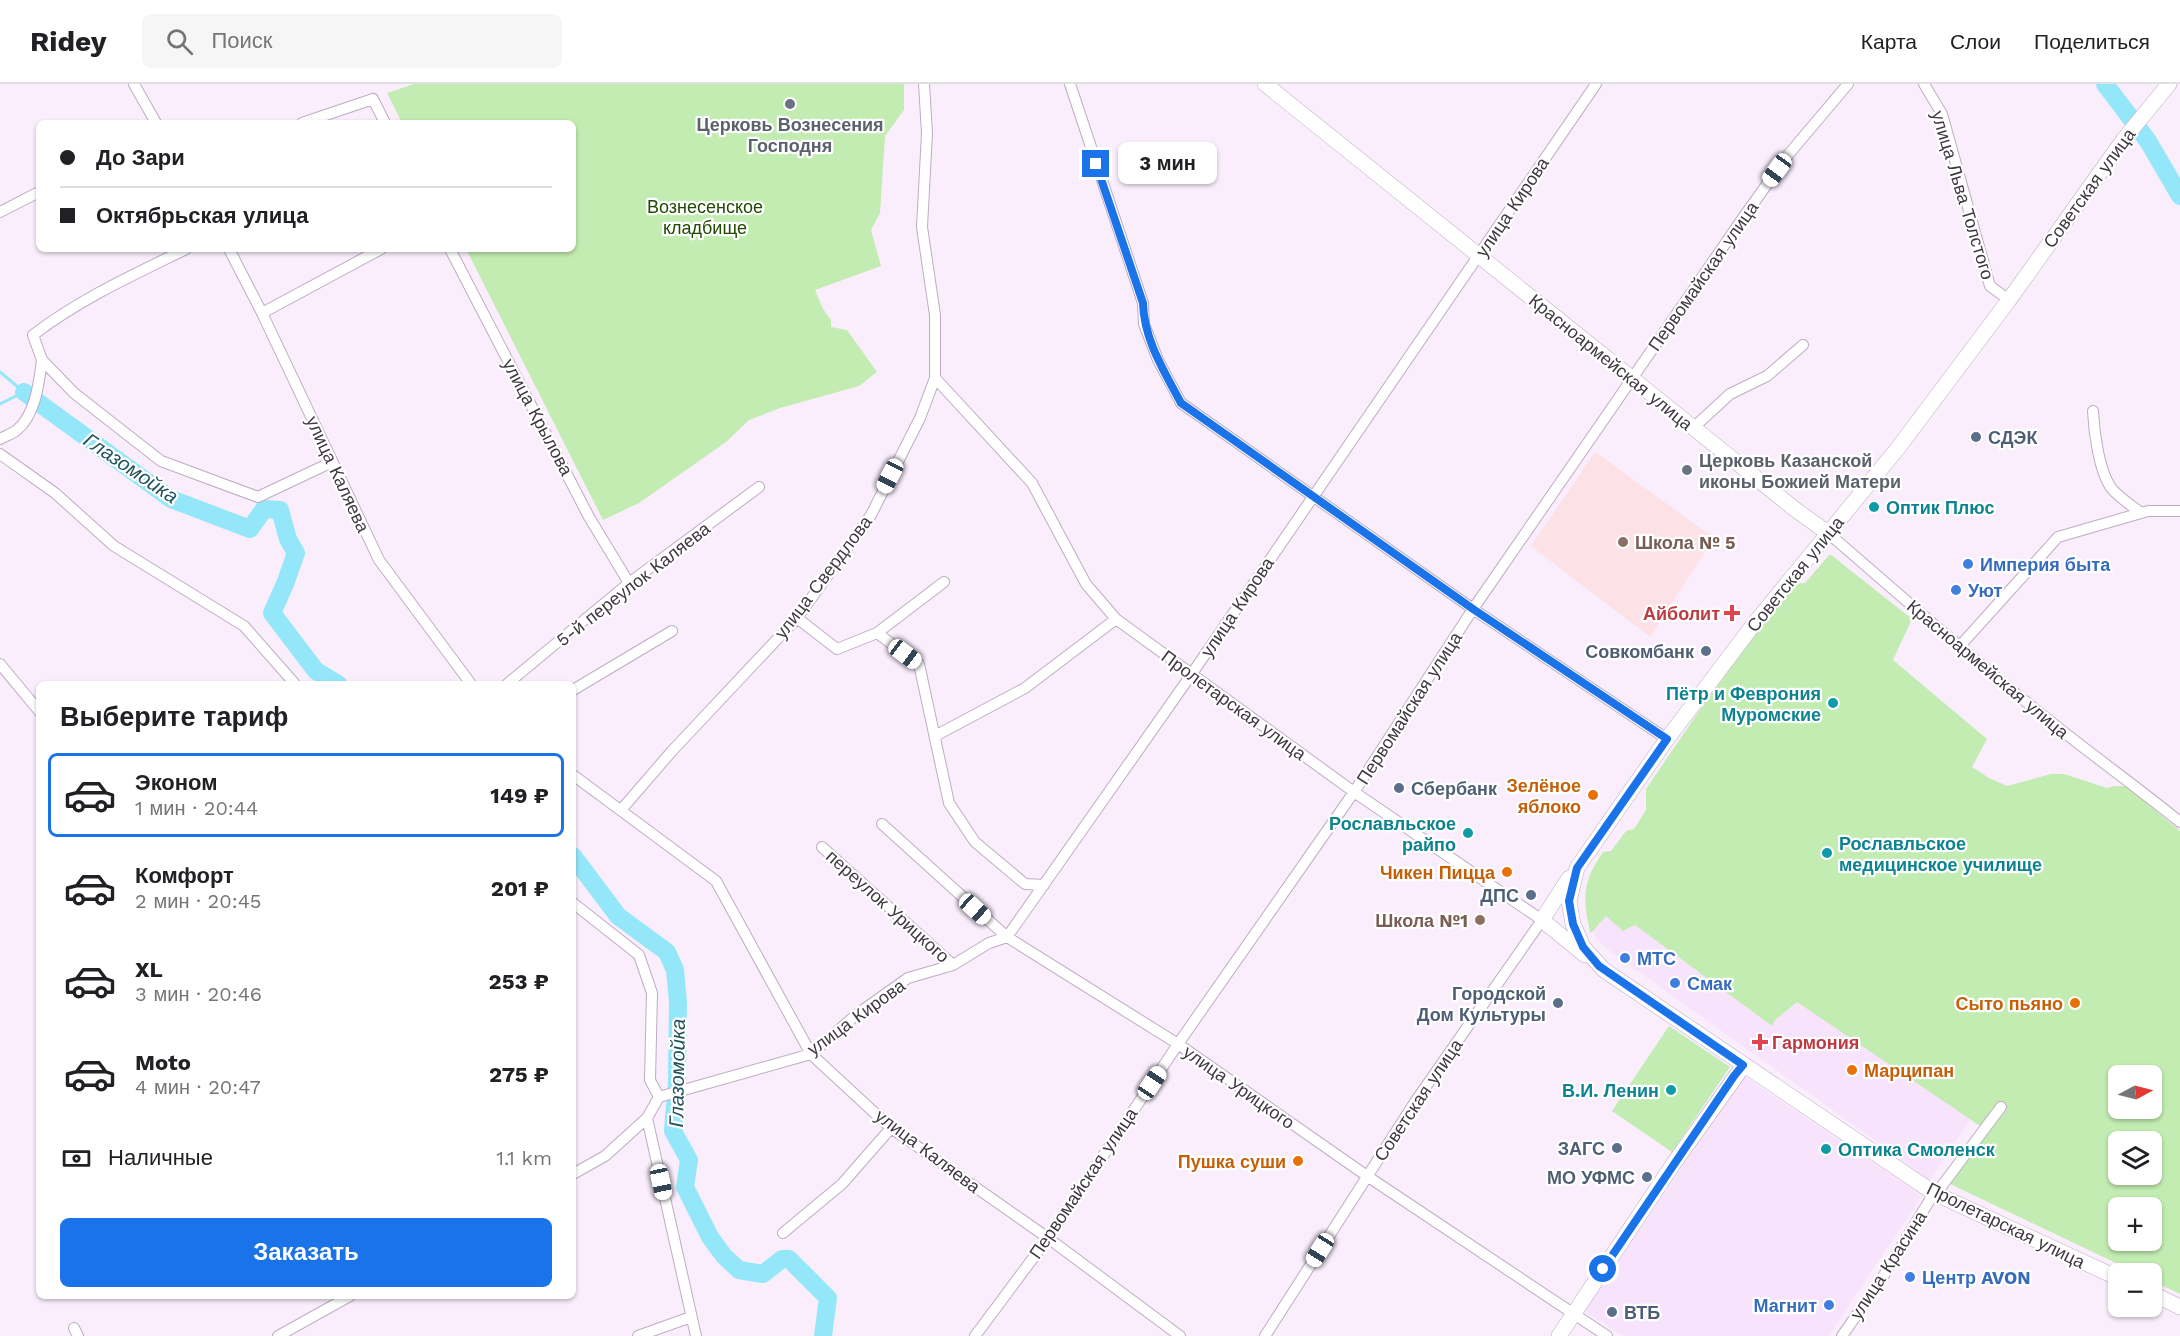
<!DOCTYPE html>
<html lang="ru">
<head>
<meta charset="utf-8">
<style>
	:root { --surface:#fff; --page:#f6f6f6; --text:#202124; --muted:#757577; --line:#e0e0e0; --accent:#1a73e8 }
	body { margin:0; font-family:"Work Sans",sans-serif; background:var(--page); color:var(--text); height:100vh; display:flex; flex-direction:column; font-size:22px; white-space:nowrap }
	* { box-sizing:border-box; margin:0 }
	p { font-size:20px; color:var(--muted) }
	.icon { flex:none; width:33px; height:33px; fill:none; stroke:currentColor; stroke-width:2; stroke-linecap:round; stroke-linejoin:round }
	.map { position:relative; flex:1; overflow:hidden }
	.sheet { position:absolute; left:36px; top:597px; width:540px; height:618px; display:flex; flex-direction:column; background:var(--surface); border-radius:9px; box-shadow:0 2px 4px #0004 }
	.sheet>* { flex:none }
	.top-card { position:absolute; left:36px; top:36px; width:540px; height:132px; border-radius:9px; box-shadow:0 2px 4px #0004; display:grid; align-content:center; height:132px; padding:0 24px; background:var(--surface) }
	.needle { width:39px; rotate:83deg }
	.controls { position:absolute; left:2108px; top:981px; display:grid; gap:12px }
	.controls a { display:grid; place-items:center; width:54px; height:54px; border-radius:9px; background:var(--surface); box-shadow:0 2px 4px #0004; font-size:30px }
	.end { position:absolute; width:27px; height:27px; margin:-14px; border:8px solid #1a73e8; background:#fff; box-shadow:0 0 0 3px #fff }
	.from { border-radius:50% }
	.bubble { position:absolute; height:42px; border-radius:9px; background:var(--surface); box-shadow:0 2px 4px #0004; font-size:20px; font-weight:700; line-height:42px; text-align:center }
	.car { position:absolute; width:18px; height:36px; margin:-18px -9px; border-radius:8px; box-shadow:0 0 4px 2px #0007; background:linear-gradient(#fff 24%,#345 0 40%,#fff 0 76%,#345 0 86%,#fff 0) }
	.top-card b { display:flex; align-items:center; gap:21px; height:57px; font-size:22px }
	.top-card b+b { border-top:2px solid var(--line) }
	.top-card i { width:15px; height:15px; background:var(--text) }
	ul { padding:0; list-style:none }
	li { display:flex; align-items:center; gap:18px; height:84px; margin:0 12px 9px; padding:0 12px; border:3px solid transparent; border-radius:9px }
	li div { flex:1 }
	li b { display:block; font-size:22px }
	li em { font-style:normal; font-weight:700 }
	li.selected { border-color:var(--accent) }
	li>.icon { width:54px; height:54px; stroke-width:1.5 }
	h2 { padding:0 24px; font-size:27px; line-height:72px }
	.pay { display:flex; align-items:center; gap:15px; height:66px; padding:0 24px; font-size:22px }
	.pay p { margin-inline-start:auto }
	.cta { display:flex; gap:12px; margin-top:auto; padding:12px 24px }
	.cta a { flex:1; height:69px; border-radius:9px; background:var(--accent); color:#fff; font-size:24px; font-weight:700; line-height:69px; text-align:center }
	header { display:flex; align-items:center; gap:36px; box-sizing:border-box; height:84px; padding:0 30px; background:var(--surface); border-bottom:2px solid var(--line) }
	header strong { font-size:28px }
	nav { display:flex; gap:33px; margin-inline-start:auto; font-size:21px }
	.search { width:420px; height:54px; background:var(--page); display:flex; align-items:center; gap:15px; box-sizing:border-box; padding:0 21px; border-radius:9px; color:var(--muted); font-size:22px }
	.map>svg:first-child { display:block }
</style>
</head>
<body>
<header>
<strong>Ridey</strong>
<div class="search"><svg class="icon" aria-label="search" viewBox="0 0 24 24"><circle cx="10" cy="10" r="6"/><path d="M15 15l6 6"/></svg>Поиск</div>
<nav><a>Карта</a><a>Слои</a><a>Поделиться</a></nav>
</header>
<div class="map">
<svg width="2180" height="1252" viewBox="0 0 2180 1252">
	<rect width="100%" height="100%" fill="#faeefd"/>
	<path fill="#f7e4fc" d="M1606 832 1635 841 1772 941 1775 936 1797 918 1971 1035 1930 1096 1611 868 1597 856 1593 847Z
		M1744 992 1922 1112 1829 1252H1623L1585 1227Z"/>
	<path fill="#fce1e7" d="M1595 368 1714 454 1650 553 1531 462Z"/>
	<path fill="#c2ecb1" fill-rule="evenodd" d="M414 0H904V26L885 52 880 129 871 146 881 182 815 206 823 225 831 236V243L847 246 877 288 859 302 780 324 749 336 726 358 639 419 603 436 466 165H573V39H402L387 9Z
		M1830 470 1912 535 1893 576 1987 655 1972 683 1989 694 2007 702 2051 690H2064L2107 704 2114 702H2126L2180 747V1210L2151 1196V1190L2137 1189 1948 1099 1983 1044 1797 918 1775 936 1772 942 1635 841 1623 847 1606 832 1593 847 1591 849 1590 847C1582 813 1583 797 1603 768L1611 767 1626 747 1634 745 1646 726V705L1699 627 1792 500 1805 499ZM2118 992H2151V1024H2118ZM2118 1058H2151V1090H2118ZM2118 1124H2151V1156H2118Z
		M1669 942 1730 983 1672 1068 1612 1027Z"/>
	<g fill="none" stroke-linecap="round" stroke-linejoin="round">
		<path stroke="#94e7f9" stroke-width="3" d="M0 288 24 308 0 320"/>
		<path stroke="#94e7f9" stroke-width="18" d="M2105 0 2148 57 2180 112
			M24 308 171 415 250 445 264 425 280 426 288 455 296 469 285 500 272 529 316 587 338 600
			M573 772 618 832 667 868 675 886 678 918 677 998 673 1047 689 1076 685 1103 710 1153 724 1172 739 1186 763 1190 782 1175H789L828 1214 823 1252"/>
		<defs>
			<path id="street" d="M134 0 156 39
				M1070 0 1143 219 1144 240 1158 276 1181 319 1473 525 1667 655
				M1924 0 1942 30 1990 202 2009 216
				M302 39 373 15 385 39
				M0 128 39 108
				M186 165C133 191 80 215 33 251L42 276 74 309 161 377 258 413 332 378
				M229 165 262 229 379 476 471 600
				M450 165 589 433 629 499
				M262 229 381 165
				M935 294 1032 399 1086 500 1116 535 1354 708 1542 836 1415 1018 1265 1252
				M2093 327C2094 348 2099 388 2112 405 2120 414 2132 422 2141 429
				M1693 344 1730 310 1767 292 1803 261
				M0 355C5 352 12 350 17 346 36 330 39 298 42 276
				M0 370 55 409 114 462 244 542 295 600
				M1828 449C1906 516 1983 585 2065 649 2103 679 2142 707 2180 738
				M797 534 837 565 877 549 919 580 949 719 975 758 1025 800 1044 801
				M877 549 944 498
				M1959 563 2058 453 2148 427H2180
				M0 580 39 627
				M507 600 629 499 759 403
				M573 606 672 547
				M935 652 1025 604 1116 535
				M573 691 716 797 811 970 891 1044 1048 1154 1180 1252
				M621 726 672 667 797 534 871 431 920 334 935 294V231L922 143 927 49 924 0
				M882 740 1007 853 1178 960 1367 1092 1607 1252
				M822 763 953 881
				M573 819 639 871 652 909 650 996 659 1013 647 1034 696 1252
				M659 1013 811 970 856 931 908 894 953 881 989 859 1007 853 1191 591 1596 0
				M573 1090 605 1072 647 1034
				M783 1149 842 1100 891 1044
				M74 1244 78 1252
				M278 1252 350 1212
				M638 1252 691 1233
				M975 1252 1048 1154 1178 960 1354 708 1473 525 1745 131 1788 71 1848 0
				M1842 1252 1881 1196 1934 1109 1941 1103 2001 1023"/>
			<path id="secondary" d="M1265 0 1796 426 1828 449
				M1569 794 1542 836 1585 871
				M2118 1194 1934 1109 1604 886 1583 863 1573 840 1569 817 1577 784 1667 655 1754 540 1898 364 2009 216 2124 55 2169 0
				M2151 1209 2180 1223
				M1559 1252 1674 1079 1744 981"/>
		</defs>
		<use href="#street" stroke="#beacc3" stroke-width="12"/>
		<use href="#secondary" stroke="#beacc3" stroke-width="16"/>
		<use href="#street" stroke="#fff" stroke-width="10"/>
		<use href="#secondary" stroke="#fff" stroke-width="15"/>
	</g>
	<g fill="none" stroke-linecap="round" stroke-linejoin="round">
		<path stroke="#1a73e8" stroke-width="8" d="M1096 80 1143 219C1144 256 1164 287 1181 319L1473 525 1667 655 1577 784 1569 817 1573 840 1583 863 1599 882 1743 981 1734 992 1603 1185"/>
	</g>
	<g fill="#6b7280" stroke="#fff" stroke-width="2">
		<circle cx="790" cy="20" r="6"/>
		<circle cx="1687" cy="386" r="6"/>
	</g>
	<g fill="#5c6f8a" stroke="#fff" stroke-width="2">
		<circle cx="1976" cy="353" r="6"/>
		<circle cx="1706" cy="567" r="6"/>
		<circle cx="1399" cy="704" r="6"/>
		<circle cx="1531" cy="811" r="6"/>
		<circle cx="1558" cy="919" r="6"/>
		<circle cx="1617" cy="1064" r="6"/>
		<circle cx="1647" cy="1093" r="6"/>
		<circle cx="1612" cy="1228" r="6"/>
	</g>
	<g fill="#0f9aa8" stroke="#fff" stroke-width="2">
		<circle cx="1874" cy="423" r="6"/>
		<circle cx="1833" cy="619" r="6"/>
		<circle cx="1468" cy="749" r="6"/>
		<circle cx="1827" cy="769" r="6"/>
		<circle cx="1671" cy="1006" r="6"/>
		<circle cx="1826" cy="1065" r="6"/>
	</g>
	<g fill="#8d6e63" stroke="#fff" stroke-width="2">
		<circle cx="1623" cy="458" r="6"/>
		<circle cx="1480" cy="836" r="6"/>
	</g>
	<g fill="#3f7fe0" stroke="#fff" stroke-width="2">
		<circle cx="1968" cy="480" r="6"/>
		<circle cx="1956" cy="506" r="6"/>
		<circle cx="1625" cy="874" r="6"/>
		<circle cx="1675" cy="899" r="6"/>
		<circle cx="1910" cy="1193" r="6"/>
		<circle cx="1829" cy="1221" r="6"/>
	</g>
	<g fill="#e0444e" stroke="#fff" stroke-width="2">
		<path d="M1729 520h6v6h6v6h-6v6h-6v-6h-6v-6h6z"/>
		<path d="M1757 949h6v6h6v6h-6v6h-6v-6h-6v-6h6z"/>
	</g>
	<g fill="#e8710a" stroke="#fff" stroke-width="2">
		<circle cx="1593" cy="711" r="6"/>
		<circle cx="1507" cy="788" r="6"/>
		<circle cx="2075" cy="919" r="6"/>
		<circle cx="1852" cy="986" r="6"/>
		<circle cx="1298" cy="1077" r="6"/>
	</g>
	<g text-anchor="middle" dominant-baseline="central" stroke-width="4.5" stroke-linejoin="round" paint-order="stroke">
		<g font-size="18" font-weight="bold" fill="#5b616d" stroke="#fff">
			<text x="790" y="40">Церковь Вознесения<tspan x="790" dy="21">Господня</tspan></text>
			<text x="1699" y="376" text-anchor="start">Церковь Казанской<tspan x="1699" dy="21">иконы Божией Матери</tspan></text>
		</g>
		<g font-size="18" fill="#3f3841" stroke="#fff">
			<text transform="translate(2089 104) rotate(-54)">Советская улица</text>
			<text transform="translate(1963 111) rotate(73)">улица Льва Толстого</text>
			<text transform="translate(1512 123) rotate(-56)">улица Кирова</text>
			<text transform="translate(1703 192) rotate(-55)">Первомайская улица</text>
			<text transform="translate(1611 278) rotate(39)">Красноармейская улица</text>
			<text transform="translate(538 333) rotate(62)">улица Крылова</text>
			<text transform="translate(338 390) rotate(65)">улица Каляева</text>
			<text transform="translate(1795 490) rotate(-51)">Советская улица</text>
			<text transform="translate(823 493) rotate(-53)">улица Свердлова</text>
			<text transform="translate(633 500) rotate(-38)">5-й переулок Каляева</text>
			<text transform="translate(1237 523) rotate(-56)">улица Кирова</text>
			<text transform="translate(1988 585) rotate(40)">Красноармейская улица</text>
			<text transform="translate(1234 621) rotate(36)">Пролетарская улица</text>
			<text transform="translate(1409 624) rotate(-57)">Первомайская улица</text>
			<text transform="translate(888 822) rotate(42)">переулок Урицкого</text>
			<text transform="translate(856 933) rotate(-36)">улица Кирова</text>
			<text transform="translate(1239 1003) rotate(35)">улица Урицкого</text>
			<text transform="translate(1418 1016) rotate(-56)">Советская улица</text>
			<text transform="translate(928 1067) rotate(37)">улица Каляева</text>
			<text transform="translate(1083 1099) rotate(-56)">Первомайская улица</text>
			<text transform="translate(2006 1141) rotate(26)">Пролетарская улица</text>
			<text transform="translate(1888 1181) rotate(-57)">улица Красина</text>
		</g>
		<g font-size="18" fill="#1f4a01" stroke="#fff">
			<text x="705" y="122">Вознесенское<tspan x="705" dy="21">кладбище</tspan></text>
		</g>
		<g font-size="18" font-weight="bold" fill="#4e5e75" stroke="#fff" text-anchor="end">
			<text x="1988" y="353" text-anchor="start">СДЭК</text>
			<text x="1694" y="567">Совкомбанк</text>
			<text x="1411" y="704" text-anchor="start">Сбербанк</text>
			<text x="1519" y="811">ДПС</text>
			<text x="1546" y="909">Городской<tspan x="1546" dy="21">Дом Культуры</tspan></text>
			<text x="1605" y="1064">ЗАГС</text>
			<text x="1635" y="1093">МО УФМС</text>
			<text x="1624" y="1228" text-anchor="start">ВТБ</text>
		</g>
		<g font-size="18" font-weight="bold" fill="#0d838f" stroke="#fff" text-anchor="start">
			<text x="1886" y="423">Оптик Плюс</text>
			<text x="1821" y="609" text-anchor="end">Пётр и Феврония<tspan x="1821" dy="21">Муромские</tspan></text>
			<text x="1456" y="739" text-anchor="end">Рославльское<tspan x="1456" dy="21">райпо</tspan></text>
			<text x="1839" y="759">Рославльское<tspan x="1839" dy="21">медицинское училище</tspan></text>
			<text x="1659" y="1006" text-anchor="end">В.И. Ленин</text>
			<text x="1838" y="1065">Оптика Смоленск</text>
		</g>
		<g font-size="18" font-weight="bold" fill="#785e54" stroke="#fff" text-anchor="start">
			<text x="1635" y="458">Школа № 5</text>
			<text x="1468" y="836" text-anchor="end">Школа №1</text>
		</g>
		<g font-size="18" font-weight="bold" fill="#366cbe" stroke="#fff" text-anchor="start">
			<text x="1980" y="480">Империя быта</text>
			<text x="1968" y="506">Уют</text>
			<text x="1637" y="874">МТС</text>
			<text x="1687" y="899">Смак</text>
			<text x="1922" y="1193">Центр AVON</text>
			<text x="1817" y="1221" text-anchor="end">Магнит</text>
		</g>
		<g font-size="18" font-weight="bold" fill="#be3a42" stroke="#fff" text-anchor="end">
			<text x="1720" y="529">Айболит</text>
			<text x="1772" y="958" text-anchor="start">Гармония</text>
		</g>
		<g font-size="18" font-weight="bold" fill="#c56008" stroke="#fff" text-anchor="end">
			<text x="1581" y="701">Зелёное<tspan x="1581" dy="21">яблоко</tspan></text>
			<text x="1495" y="788">Чикен Пицца</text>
			<text x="2063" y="919">Сыто пьяно</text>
			<text x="1864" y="986" text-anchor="start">Марципан</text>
			<text x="1286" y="1077">Пушка суши</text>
		</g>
		<g font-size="20" font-style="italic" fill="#21515b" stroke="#fff">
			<text transform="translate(131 384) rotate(34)">Глазомойка</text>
			<text transform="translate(677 989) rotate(-89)">Глазомойка</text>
		</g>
	</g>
</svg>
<div class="controls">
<a><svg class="needle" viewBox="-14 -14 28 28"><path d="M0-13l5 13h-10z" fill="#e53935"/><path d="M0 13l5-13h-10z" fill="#757577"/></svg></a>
<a><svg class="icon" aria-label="layers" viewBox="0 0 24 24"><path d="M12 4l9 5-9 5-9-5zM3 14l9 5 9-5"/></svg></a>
<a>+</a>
<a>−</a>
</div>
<i class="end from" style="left:1603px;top:1185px"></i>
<i class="end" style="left:1096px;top:80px"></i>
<div class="bubble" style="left:1118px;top:58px;width:99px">3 мин</div>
<i class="car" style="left:1777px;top:86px;rotate:216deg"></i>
<i class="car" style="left:890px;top:392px;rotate:207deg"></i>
<i class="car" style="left:905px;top:570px;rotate:127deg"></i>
<i class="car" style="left:975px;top:825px;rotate:132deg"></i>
<i class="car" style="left:1152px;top:999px;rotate:34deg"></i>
<i class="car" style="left:661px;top:1098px;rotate:168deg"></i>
<i class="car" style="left:1320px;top:1166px;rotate:212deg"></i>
<div class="top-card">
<b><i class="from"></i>До Зари</b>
<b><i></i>Октябрьская улица</b>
</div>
<section class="sheet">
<h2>Выберите тариф</h2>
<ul>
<li class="selected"><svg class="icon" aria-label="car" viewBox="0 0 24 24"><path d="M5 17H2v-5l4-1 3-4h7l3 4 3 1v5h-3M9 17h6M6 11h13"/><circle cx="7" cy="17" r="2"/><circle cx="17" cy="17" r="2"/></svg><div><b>Эконом</b><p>1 мин · 20:44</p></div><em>149 ₽</em></li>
<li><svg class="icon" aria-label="car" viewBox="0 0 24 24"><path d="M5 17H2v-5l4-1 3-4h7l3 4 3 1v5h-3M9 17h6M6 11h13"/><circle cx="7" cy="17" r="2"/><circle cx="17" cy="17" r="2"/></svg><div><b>Комфорт</b><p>2 мин · 20:45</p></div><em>201 ₽</em></li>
<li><svg class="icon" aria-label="car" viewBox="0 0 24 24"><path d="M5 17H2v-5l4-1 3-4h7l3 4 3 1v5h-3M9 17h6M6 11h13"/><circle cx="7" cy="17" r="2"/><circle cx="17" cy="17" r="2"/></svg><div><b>XL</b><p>3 мин · 20:46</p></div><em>253 ₽</em></li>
<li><svg class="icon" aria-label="car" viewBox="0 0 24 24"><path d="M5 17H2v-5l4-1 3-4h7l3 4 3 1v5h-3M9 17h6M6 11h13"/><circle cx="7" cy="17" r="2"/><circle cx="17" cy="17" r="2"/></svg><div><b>Moto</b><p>4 мин · 20:47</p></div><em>275 ₽</em></li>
</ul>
<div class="pay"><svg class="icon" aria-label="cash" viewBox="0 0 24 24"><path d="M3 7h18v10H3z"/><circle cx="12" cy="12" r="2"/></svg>Наличные<p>1.1 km</p></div>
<div class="cta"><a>Заказать</a></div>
</section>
</div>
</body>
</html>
